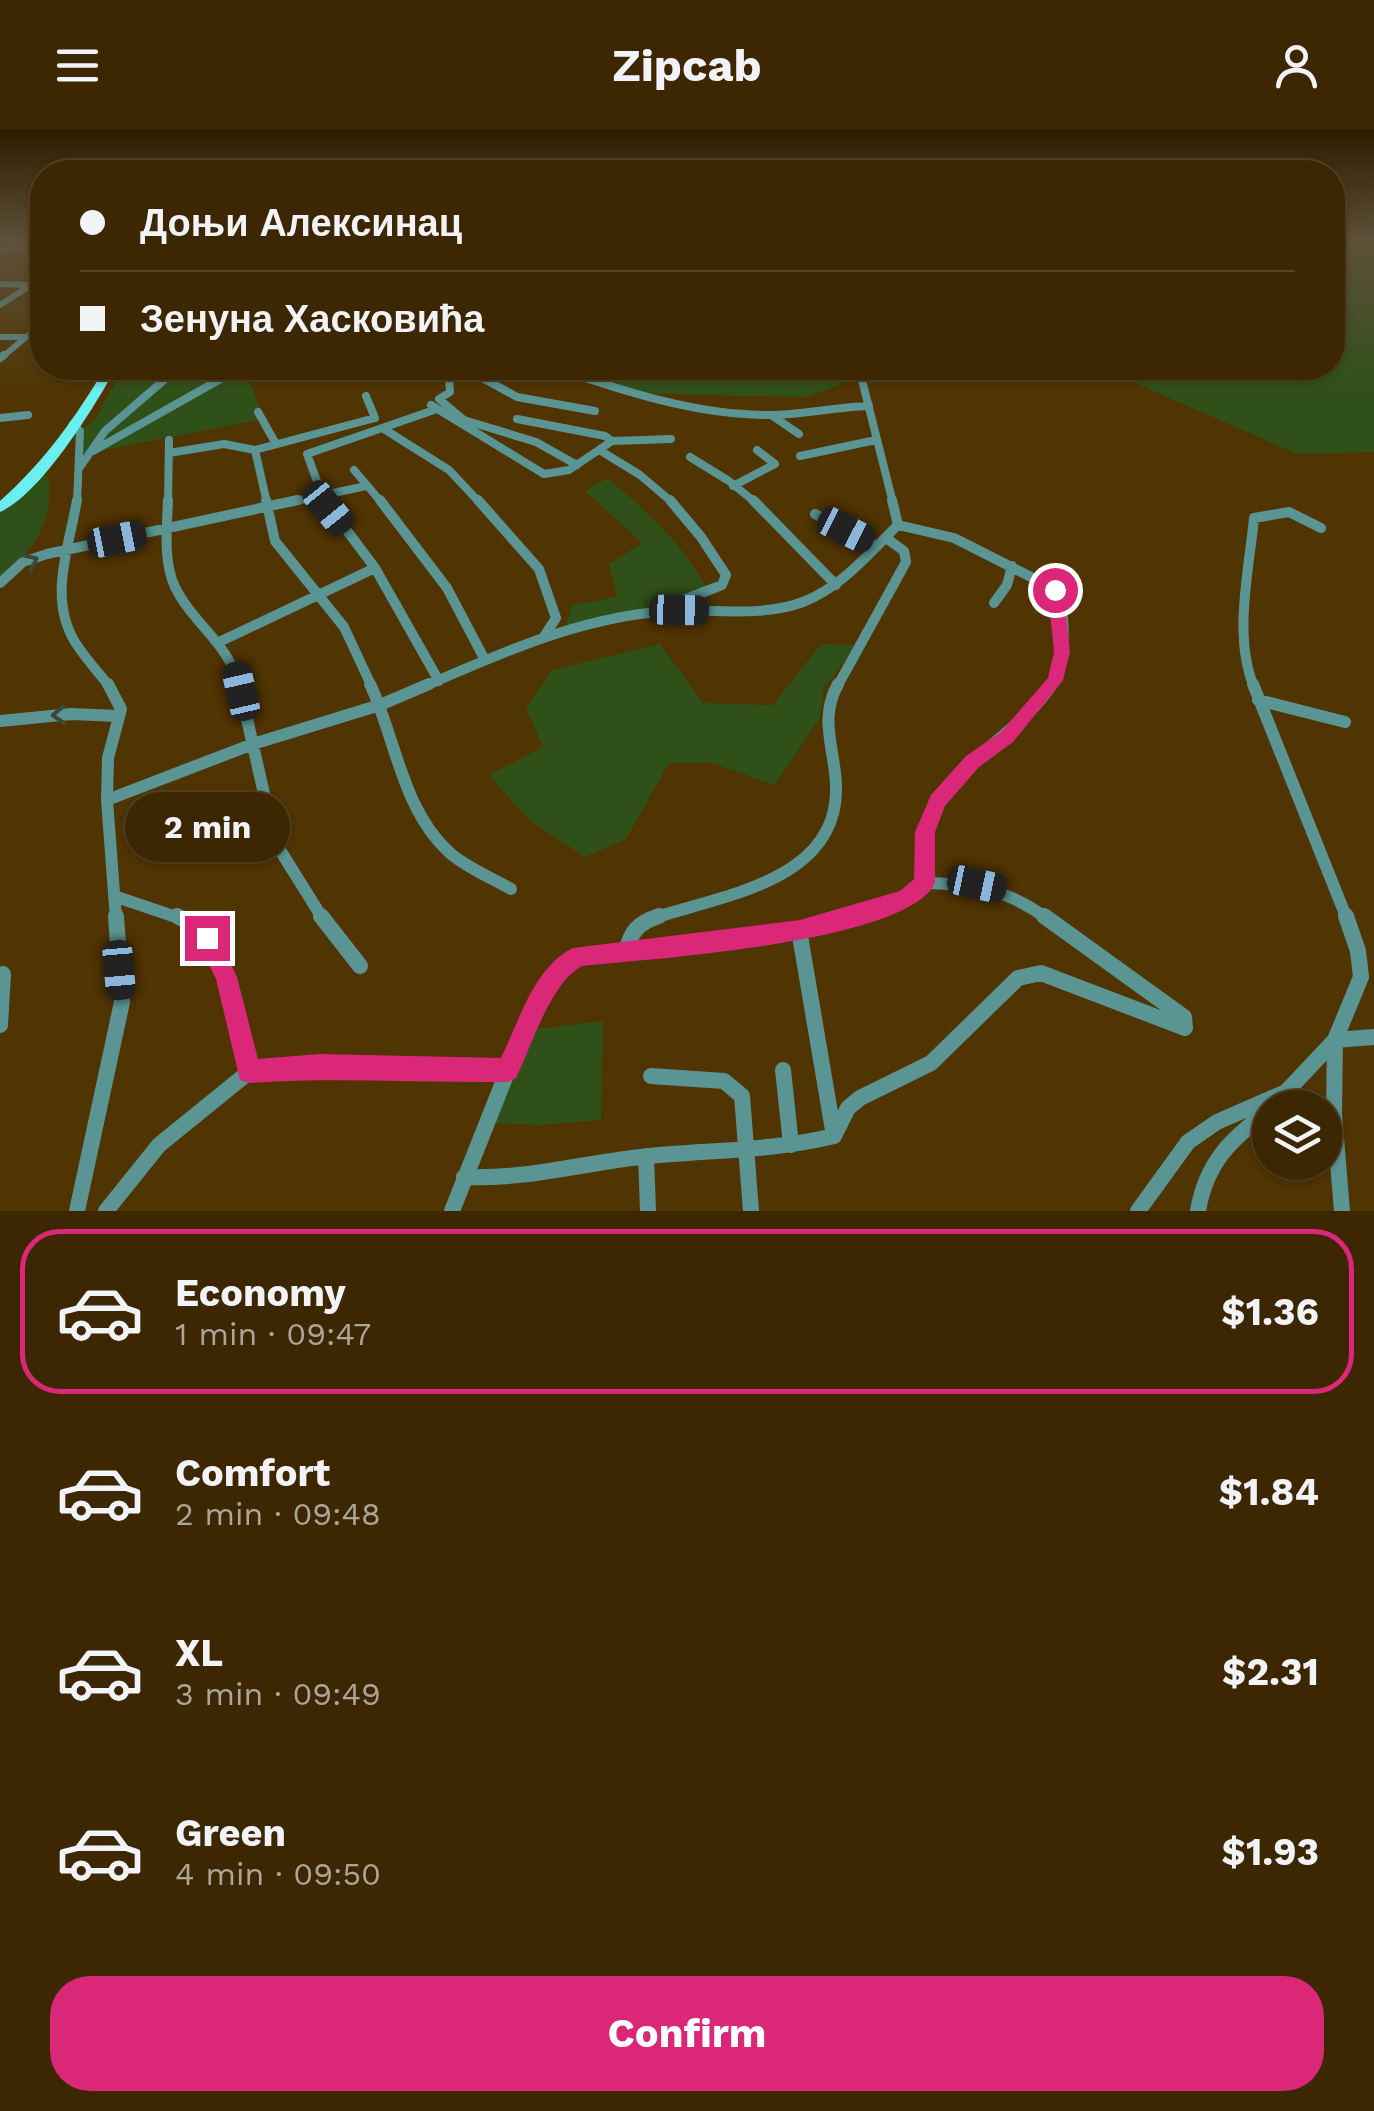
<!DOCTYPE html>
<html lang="en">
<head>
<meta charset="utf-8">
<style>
	:root { --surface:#3c2702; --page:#432f0c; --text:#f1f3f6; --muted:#aca599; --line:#554424; --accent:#db2777 }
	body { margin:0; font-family:"Work Sans",sans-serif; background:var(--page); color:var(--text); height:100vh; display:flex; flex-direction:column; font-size:38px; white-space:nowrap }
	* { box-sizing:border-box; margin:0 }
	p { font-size:32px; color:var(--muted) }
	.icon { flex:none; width:55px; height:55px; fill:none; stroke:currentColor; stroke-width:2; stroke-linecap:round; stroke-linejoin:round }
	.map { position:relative; height:1081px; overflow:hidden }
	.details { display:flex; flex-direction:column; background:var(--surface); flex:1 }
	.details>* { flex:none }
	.hud { position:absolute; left:30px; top:30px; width:1315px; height:220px; border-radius:40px; box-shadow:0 2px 8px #0004,0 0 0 2px var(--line); display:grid; align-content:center; height:220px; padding:0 50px; background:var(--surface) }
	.tools { position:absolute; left:1252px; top:960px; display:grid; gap:20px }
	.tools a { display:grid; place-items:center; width:90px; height:90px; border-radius:50%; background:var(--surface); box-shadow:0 2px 8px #0004,0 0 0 2px var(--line); font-size:50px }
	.end { position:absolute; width:45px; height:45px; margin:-22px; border:12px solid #db2777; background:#fff; box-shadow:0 0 0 5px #fff }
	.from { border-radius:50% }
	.bubble { position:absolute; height:70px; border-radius:35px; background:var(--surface); box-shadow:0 2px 8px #0004,0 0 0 2px var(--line); font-size:32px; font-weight:700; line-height:70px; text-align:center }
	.car { position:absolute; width:30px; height:60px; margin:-30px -15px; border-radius:12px; box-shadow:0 0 8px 2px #0007; background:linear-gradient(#222 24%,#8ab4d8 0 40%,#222 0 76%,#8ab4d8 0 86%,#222 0) }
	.hud b { display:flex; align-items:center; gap:35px; height:95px; font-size:38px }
	.hud b+b { border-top:2px solid var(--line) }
	.hud i { width:25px; height:25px; background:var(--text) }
	ul { padding:18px 0 0; list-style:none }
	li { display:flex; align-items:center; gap:30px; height:165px; margin:0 20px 15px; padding:0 30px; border:5px solid transparent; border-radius:40px }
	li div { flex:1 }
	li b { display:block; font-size:38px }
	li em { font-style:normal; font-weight:700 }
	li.active { border-color:var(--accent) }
	li>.icon { width:90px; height:90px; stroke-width:1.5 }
	.cta { display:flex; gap:20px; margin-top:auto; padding:20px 50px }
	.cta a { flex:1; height:115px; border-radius:40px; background:var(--accent); color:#fff; font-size:40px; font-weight:700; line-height:115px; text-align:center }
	header { display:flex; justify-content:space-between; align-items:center; height:130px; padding:0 50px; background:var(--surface); font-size:45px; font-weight:700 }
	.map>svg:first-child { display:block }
</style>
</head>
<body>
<header><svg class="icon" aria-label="menu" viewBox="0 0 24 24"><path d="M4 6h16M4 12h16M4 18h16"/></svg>Zipcab<svg class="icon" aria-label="person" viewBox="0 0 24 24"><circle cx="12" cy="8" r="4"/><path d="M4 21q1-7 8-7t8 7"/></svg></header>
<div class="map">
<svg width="1374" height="1081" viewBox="0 0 1374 1081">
	<rect width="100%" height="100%" fill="#503402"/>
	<path fill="#305019" d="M1333 111H1374V322L1297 324 1101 238H1332Z
		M113 238H254L248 247 264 289 79 325 80 301 95 290 116 251Z
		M609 238H847L843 253 807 267 739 266 639 263 606 250Z
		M38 340 48 348C55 392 32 422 0 449V378Z
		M607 348C647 380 683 414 707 459L656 482 565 500 572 475 617 467 609 434 642 413 585 361Z
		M660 514 703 573 773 575 821 514 857 515 824 558 820 588 775 655 712 633H669L626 709 585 727 529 690 489 645 543 617 526 578 552 540Z
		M603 891 601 990 541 995 492 993 537 899Z"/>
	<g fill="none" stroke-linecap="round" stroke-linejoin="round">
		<path stroke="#5a9594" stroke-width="6" d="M0 120 42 114
			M0 154 31 155
			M0 175 42 148
			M0 207H26
			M1 228 42 194"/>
		<path stroke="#5a9594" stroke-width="8" d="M0 228 4 225
			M556 238C623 261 696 285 768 285 802 285 835 277 869 276
			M859 238 893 373
			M431 275 544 344 569 340 612 311
			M258 282 276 314
			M771 285 799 304
			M0 288 28 285
			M517 289 605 306 612 311 671 309
			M73 294 80 301 77 373
			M384 299 449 340 480 373
			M255 320 375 288 366 266
			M93 321 240 238
			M601 321 640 345 673 373
			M169 323 224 314 255 320 267 373
			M800 326 876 310
			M690 327 729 351 756 373
			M577 335 536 312 464 290 439 269 450 262 449 249 470 241 517 267 595 281
			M80 337 105 301 178 238
			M354 340 382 373
			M733 356 775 334 757 320
			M168 373 169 310
			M287 373 366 356
			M325 373 307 324 437 279"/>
		<path stroke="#5a9594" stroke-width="10" d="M77 370C69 417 48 468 75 512 85 528 98 542 110 557
			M168 370C167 398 163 432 175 457 193 494 231 515 239 557
			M266 370 275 411 344 497 372 557
			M324 370 375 438 439 551
			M380 370 447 458 485 530
			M478 370 539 439 556 488 545 505
			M753 370 836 455
			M815 384 876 416
			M898 395 954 408 1055 459C1068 484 1066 533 1051 557
			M0 453 23 432 47 424 298 370
			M994 473 1007 455 1012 436
			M665 477 722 455 726 445 701 407 670 370
			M217 513 375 438
			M423 557C499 524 574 490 657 482 704 477 758 489 803 472 842 457 869 423 898 395L892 370
			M837 557 906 432 904 421 886 408
			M1254 557C1233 506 1249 441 1254 388L1289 382 1321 398"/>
		<path stroke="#5a9594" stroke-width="12" d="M108 554 121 579 108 628 107 670 116 789
			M239 554 275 712 323 789
			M370 554C396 609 402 680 450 723 467 738 492 748 511 759
			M1253 554 1347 789
			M1258 570 1345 592
			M0 591 71 584 119 586
			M107 670 253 614 380 575 429 554
			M924 753C975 754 1005 758 1048 789
			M114 766 182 789
			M651 789C726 764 849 750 835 643 831 609 821 585 838 554
			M847 789 895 771 924 753C924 735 921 716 926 699 946 635 1017 608 1052 554"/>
		<path stroke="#5a9594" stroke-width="16" d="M177 786C233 811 237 890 249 942
			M321 786 360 836
			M799 800 834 1006
			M626 822C631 801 638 793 659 786
			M0 895 3 844
			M1335 910 1334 984 1342 1081
			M1335 910 1374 907
			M783 940 791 1015
			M651 946 724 951 742 966 751 1081
			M646 1026 648 1081
			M464 1047C527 1050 587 1032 649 1026 711 1020 773 1021 834 1006L848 978 860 968 931 933 1018 848 1041 843 1185 898 1184 887 1044 786
			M77 1081 122 872 116 786
			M106 1081 159 1015 249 942 319 936 508 940
			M452 1081 508 940 549 853 563 834 580 826 761 808 856 786
			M1138 1081 1188 1012 1217 992 1286 962 1335 910 1361 847 1358 821 1346 786
			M1198 1081C1206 1032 1232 1008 1270 980"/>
		<path fill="#6befee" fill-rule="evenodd" d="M105 238H116C93 279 42 363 0 382V371C43 333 76 287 105 238Z"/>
	</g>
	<defs><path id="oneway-chevron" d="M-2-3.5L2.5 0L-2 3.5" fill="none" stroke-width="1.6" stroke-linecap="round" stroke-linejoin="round" transform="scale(2.5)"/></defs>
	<g stroke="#3d4837">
		<use href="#oneway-chevron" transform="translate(31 431) rotate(-25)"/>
		<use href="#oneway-chevron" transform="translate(59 585) rotate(177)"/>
	</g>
	<linearGradient id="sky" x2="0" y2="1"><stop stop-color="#2c1d01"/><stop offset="0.42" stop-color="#5e5039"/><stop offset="1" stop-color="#5e5039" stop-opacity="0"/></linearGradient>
	<rect width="1374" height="263" fill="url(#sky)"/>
	<path fill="#db2777" d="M1055 454 1063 460 1070 522 1063 550 1013 612 979 637 945 676 935 702V753C907 813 648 829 582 836 551 852 531 917 516 948L508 952C421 953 335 947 249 953L240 950 216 849 196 808 199 801 207 797 215 801 237 847 258 929 319 924 501 928C519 891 534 837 573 818L800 790 900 761 914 749 915 702 931 665 966 626 1001 602 1048 548 1054 522 1048 460Z"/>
</svg>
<div class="tools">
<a><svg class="icon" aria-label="layers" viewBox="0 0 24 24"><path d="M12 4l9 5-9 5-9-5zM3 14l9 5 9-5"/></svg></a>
</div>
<i class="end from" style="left:1055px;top:460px"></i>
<i class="end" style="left:207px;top:808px"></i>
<div class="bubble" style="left:125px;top:662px;width:165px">2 min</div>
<i class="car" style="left:328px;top:378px;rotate:141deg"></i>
<i class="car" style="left:846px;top:400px;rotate:117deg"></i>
<i class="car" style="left:117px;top:409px;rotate:79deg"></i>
<i class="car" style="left:679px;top:480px;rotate:91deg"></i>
<i class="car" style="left:241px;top:561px;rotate:347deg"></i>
<i class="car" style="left:977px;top:754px;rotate:102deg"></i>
<i class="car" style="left:119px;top:840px;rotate:175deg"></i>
<div class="hud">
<b><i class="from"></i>Доњи Алексинац</b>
<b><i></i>Зенуна Хасковића</b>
</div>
</div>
<section class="details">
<ul>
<li class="active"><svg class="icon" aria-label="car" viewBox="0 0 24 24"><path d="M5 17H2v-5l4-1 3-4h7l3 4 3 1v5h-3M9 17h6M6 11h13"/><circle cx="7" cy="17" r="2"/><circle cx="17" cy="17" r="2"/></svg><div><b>Economy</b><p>1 min · 09:47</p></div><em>$1.36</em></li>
<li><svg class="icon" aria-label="car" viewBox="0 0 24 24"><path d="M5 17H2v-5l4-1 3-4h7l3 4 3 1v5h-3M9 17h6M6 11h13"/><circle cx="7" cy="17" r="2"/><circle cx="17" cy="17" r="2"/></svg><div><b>Comfort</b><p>2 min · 09:48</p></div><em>$1.84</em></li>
<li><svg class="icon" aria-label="car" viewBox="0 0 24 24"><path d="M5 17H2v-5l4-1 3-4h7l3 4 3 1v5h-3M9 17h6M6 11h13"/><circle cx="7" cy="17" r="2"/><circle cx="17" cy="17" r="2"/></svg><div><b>XL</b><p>3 min · 09:49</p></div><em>$2.31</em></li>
<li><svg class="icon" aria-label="car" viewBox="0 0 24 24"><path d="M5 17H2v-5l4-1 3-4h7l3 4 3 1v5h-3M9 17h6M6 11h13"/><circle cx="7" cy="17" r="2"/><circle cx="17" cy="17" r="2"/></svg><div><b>Green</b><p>4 min · 09:50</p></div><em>$1.93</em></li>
</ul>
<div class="cta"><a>Confirm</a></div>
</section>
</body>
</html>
